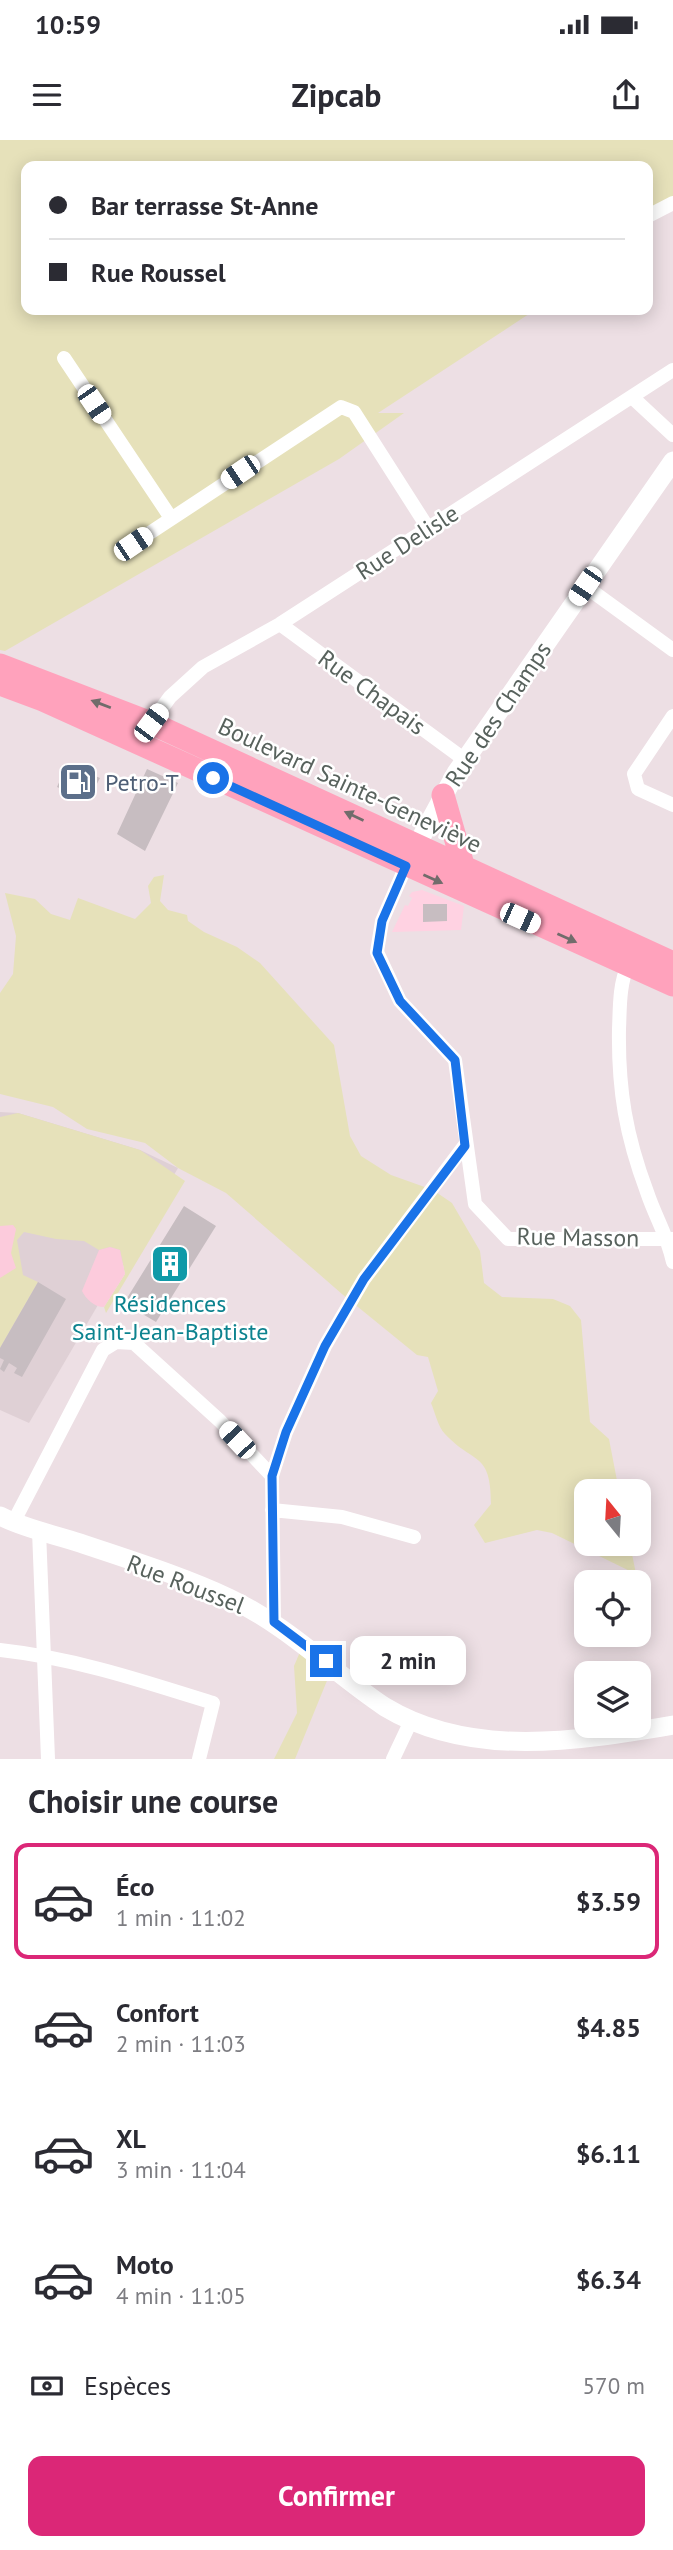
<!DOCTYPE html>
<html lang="fr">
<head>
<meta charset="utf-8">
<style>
	:root { --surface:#fff; --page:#f2f2f3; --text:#2b2b33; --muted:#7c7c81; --line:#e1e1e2; --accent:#db2777 }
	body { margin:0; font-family:"PT Sans",sans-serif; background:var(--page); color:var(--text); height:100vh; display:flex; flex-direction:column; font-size:26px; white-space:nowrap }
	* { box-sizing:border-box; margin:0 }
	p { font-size:23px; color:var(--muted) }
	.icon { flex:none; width:38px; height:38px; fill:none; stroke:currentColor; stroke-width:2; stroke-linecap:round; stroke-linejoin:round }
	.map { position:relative; height:1619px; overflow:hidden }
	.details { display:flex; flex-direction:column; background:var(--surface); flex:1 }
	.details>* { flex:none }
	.guide { position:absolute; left:21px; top:21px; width:632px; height:154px; border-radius:14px; box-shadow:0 4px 18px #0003; display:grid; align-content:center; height:154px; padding:0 28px; background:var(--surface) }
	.needle { width:46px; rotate:342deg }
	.fabs { position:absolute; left:574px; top:1339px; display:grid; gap:14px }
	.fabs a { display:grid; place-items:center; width:77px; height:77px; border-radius:14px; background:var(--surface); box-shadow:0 4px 18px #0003; font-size:35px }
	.end { position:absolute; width:32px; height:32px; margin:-16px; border:9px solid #1a73e8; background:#fff; box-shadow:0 0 0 4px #fff }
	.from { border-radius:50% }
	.bubble { position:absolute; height:49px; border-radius:14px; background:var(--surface); box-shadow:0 4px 18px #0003; font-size:23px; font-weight:700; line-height:49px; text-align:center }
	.car { position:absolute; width:21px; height:42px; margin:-21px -10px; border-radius:9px; box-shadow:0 0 5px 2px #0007; background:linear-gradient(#fff 24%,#345 0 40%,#fff 0 76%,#345 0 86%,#fff 0) }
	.guide b { display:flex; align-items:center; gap:24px; height:66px; font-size:26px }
	.guide b+b { border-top:2px solid var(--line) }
	.guide i { width:18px; height:18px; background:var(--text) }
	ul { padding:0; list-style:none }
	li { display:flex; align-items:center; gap:21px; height:116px; margin:0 14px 10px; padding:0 14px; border:4px solid transparent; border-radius:14px }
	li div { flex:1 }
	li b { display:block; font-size:26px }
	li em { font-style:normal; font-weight:700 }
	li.current { border-color:var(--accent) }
	li>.icon { width:63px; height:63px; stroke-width:1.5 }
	h2 { padding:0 28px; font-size:32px; line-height:84px }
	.pay { display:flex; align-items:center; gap:18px; height:77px; padding:0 28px; font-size:26px }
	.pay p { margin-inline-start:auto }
	.primary-button { display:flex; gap:14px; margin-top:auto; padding:14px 28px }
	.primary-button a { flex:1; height:80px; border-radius:14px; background:var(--accent); color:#fff; font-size:28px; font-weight:700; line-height:80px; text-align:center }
	.status { display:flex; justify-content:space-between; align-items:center; height:49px; padding:0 35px; background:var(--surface); direction:ltr }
	.status svg { height:19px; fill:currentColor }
	header { display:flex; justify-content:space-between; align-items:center; height:91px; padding:0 28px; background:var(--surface); font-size:32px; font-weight:700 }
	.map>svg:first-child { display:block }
</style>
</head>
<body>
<div class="status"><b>10:59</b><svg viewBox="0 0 49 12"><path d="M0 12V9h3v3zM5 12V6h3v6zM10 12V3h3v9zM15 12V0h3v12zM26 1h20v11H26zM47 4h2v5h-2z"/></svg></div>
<header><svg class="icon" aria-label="menu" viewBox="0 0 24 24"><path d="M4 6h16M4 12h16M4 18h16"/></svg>Zipcab<svg class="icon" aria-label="share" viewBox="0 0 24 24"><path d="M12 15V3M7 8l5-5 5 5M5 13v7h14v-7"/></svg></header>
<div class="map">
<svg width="673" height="1619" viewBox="0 0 673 1619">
	<rect width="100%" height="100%" fill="#eddfe4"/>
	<path fill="#ffd2e2" d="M422 750 464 766 461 790 392 792 405 765 408 766 412 758 409 756 412 752Z"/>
	<path fill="#dfd0d5" d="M0 972 18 973 140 1010 178 1028 29 1283 0 1270Z"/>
	<path fill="#e6e1ba" d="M0 0H673V64L648 79V26H26V170H535L378 273H404L339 319 5 511 0 510Z
		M164 735 160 761 168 770 187 775 188 781 204 792 237 807 260 823 334 905 350 996 361 1016 391 1035 433 1050 452 1063 480 1111 484 1143 502 1157 553 1159 570 1166 581 1180 590 1282 609 1299 619 1351H586V1404H630L636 1434 552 1393 537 1390 485 1403 474 1385 491 1364C491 1311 474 1325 445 1294 438 1287 435 1272 431 1263L438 1251 428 1217 417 1215 342 1154 226 1053 178 1028 145 1003 87 989 53 967 0 954V853L13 834 16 796 5 753 35 759 51 774 70 780 78 758 135 779 151 763 148 746 154 737Z
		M18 973 140 1010 185 1041 106 1173 104 1167 125 1134 120 1110 110 1107 99 1110 84 1101 56 1099 24 1092 17 1100 23 1135 38 1142 0 1208V977Z
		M303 1505 333 1526 295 1619H274L297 1573 294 1526Z"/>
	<path fill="#fccbdc" d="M13 1085 16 1089 11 1113 16 1128 0 1138V1086Z
		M110 1107 120 1110 125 1134 104 1167C94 1167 86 1159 82 1151L99 1110Z"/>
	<path fill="#c7bdc1" d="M67 624 100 638 88 661 57 647Z
		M147 629 178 643 145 711 117 694Z
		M423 764H447V781L423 782Z
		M184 1066 216 1086 156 1182 124 1163Z
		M38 1142 66 1159 22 1237 14 1233 17 1228 9 1223 4 1232 0 1229 4 1220 0 1218V1208Z"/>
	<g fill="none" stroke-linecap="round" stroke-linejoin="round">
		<path stroke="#fff" stroke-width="14" d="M648 76 673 63
			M64 218 171 378
			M632 257 673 295
			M133 404 341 267 354 272 428 388
			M585 446 673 510
			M280 484 465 620
			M673 576 634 634 638 649 673 665
			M151 583 170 557 203 527 280 484 673 230
			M406 726 382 781 377 812 400 861 455 920 475 1064 508 1099H673
			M628 825C619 845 620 868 619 889 618 950 626 996 647 1052 656 1079 667 1094 673 1122
			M272 1370 342 1377 414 1397
			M13 1383 103 1210 116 1202 134 1203 220 1281 272 1336
			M39 1391 48 1619
			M274 1482 272 1336 286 1292 325 1206 364 1139 465 1005
			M0 1510C74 1518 143 1541 213 1563L199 1619
			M393 1619 410 1583"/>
		<path stroke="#fff" stroke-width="19" d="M411 716 456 633 673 321
			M0 1376C25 1389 53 1394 80 1403 130 1420 182 1436 229 1458 290 1487 331 1531 385 1567 471 1619 578 1601 673 1585"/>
		<path stroke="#ffa2bc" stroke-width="23" d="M0 525 151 583 673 823
			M0 544 43 560 673 845
			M443 655 463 725"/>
	</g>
	<defs><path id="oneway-solid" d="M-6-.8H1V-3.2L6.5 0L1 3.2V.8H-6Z" transform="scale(1.75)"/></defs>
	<g fill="#716c6b">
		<use href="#oneway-solid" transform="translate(101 564) rotate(-159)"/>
		<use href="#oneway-solid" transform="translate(354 676) rotate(-155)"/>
		<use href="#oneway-solid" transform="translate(433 739) rotate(24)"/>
		<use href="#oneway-solid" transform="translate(567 798) rotate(24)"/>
	</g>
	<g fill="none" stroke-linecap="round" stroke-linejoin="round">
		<path stroke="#1a73e8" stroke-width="9" d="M213 638 406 726 382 781 377 813 400 861 455 920 465 1006 364 1139 325 1206 286 1292 272 1336 274 1482 326 1521"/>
	</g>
	<defs>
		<symbol id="fuel-square" viewBox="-11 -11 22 22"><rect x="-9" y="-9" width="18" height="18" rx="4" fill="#5c6f8a" stroke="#fff"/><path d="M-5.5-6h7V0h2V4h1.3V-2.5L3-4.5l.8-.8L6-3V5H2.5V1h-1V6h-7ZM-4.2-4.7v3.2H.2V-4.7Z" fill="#fff"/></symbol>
		<symbol id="building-square" viewBox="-11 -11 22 22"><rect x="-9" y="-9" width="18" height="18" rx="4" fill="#0f9aa8" stroke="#fff"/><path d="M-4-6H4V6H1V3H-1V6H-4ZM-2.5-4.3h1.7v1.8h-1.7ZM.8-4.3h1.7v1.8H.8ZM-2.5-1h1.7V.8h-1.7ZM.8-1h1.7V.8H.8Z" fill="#fff"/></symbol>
	</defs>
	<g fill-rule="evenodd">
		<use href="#fuel-square" x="56" y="620" width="44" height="44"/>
		<use href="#building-square" x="148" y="1102" width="44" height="44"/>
	</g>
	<g text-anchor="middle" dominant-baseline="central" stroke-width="5" stroke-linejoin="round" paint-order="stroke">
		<g font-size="24" fill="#58625d" stroke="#fff">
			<text transform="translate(407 402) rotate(-33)">Rue Delisle</text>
			<text transform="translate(372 552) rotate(36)">Rue Chapais</text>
			<text transform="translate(498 574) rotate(-56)">Rue des Champs</text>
			<text transform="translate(350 645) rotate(25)">Boulevard Sainte-Geneviève</text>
			<text transform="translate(578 1097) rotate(1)">Rue Masson</text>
			<text transform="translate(186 1444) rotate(21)">Rue Roussel</text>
		</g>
		<g font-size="24" fill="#4e5e75" stroke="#fff" text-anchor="start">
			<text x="105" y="642">Petro-T</text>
		</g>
		<g font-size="24" fill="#0d838f" stroke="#fff">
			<text x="170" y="1163">Résidences<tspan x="170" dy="28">Saint-Jean-Baptiste</tspan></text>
		</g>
	</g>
</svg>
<div class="fabs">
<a><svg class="needle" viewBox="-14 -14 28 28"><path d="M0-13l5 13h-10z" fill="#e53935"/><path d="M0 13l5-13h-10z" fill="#7c7c81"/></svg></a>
<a><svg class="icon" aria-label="locate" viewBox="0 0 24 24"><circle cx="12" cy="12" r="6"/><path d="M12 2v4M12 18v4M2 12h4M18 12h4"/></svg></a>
<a><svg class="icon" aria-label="layers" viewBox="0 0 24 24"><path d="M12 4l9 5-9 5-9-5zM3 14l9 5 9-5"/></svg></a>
</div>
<i class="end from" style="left:213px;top:638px"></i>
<i class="end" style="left:326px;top:1521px"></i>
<div class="bubble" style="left:350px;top:1496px;width:116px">2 min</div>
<i class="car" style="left:94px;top:264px;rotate:146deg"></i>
<i class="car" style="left:240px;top:332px;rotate:236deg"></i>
<i class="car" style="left:133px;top:404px;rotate:56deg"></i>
<i class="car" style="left:585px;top:446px;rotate:214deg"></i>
<i class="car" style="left:151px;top:583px;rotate:37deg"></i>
<i class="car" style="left:520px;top:778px;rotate:114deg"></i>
<i class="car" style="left:237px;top:1300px;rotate:317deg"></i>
<div class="guide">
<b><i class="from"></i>Bar terrasse St-Anne</b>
<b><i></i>Rue Roussel</b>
</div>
</div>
<section class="details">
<h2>Choisir une course</h2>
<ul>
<li class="current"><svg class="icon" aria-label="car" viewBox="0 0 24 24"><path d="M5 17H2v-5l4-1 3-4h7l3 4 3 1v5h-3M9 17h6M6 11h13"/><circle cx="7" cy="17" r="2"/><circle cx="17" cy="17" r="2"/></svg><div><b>Éco</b><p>1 min · 11:02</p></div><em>$3.59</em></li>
<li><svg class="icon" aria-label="car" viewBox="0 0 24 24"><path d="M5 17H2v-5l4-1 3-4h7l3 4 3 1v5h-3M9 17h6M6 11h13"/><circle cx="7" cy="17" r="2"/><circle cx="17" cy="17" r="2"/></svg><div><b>Confort</b><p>2 min · 11:03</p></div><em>$4.85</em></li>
<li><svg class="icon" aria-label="car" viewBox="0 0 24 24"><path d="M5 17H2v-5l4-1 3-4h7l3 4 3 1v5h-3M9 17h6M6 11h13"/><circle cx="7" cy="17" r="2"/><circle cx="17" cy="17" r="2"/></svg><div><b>XL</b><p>3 min · 11:04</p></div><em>$6.11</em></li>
<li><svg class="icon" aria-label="car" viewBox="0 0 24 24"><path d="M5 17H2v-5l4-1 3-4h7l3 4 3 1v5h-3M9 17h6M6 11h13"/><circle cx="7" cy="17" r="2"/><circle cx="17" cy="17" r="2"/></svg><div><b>Moto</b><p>4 min · 11:05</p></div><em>$6.34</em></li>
</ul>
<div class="pay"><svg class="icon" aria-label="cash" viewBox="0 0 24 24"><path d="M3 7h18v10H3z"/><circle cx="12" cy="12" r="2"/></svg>Espèces<p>570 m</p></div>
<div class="primary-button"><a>Confirmer</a></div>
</section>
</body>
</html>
